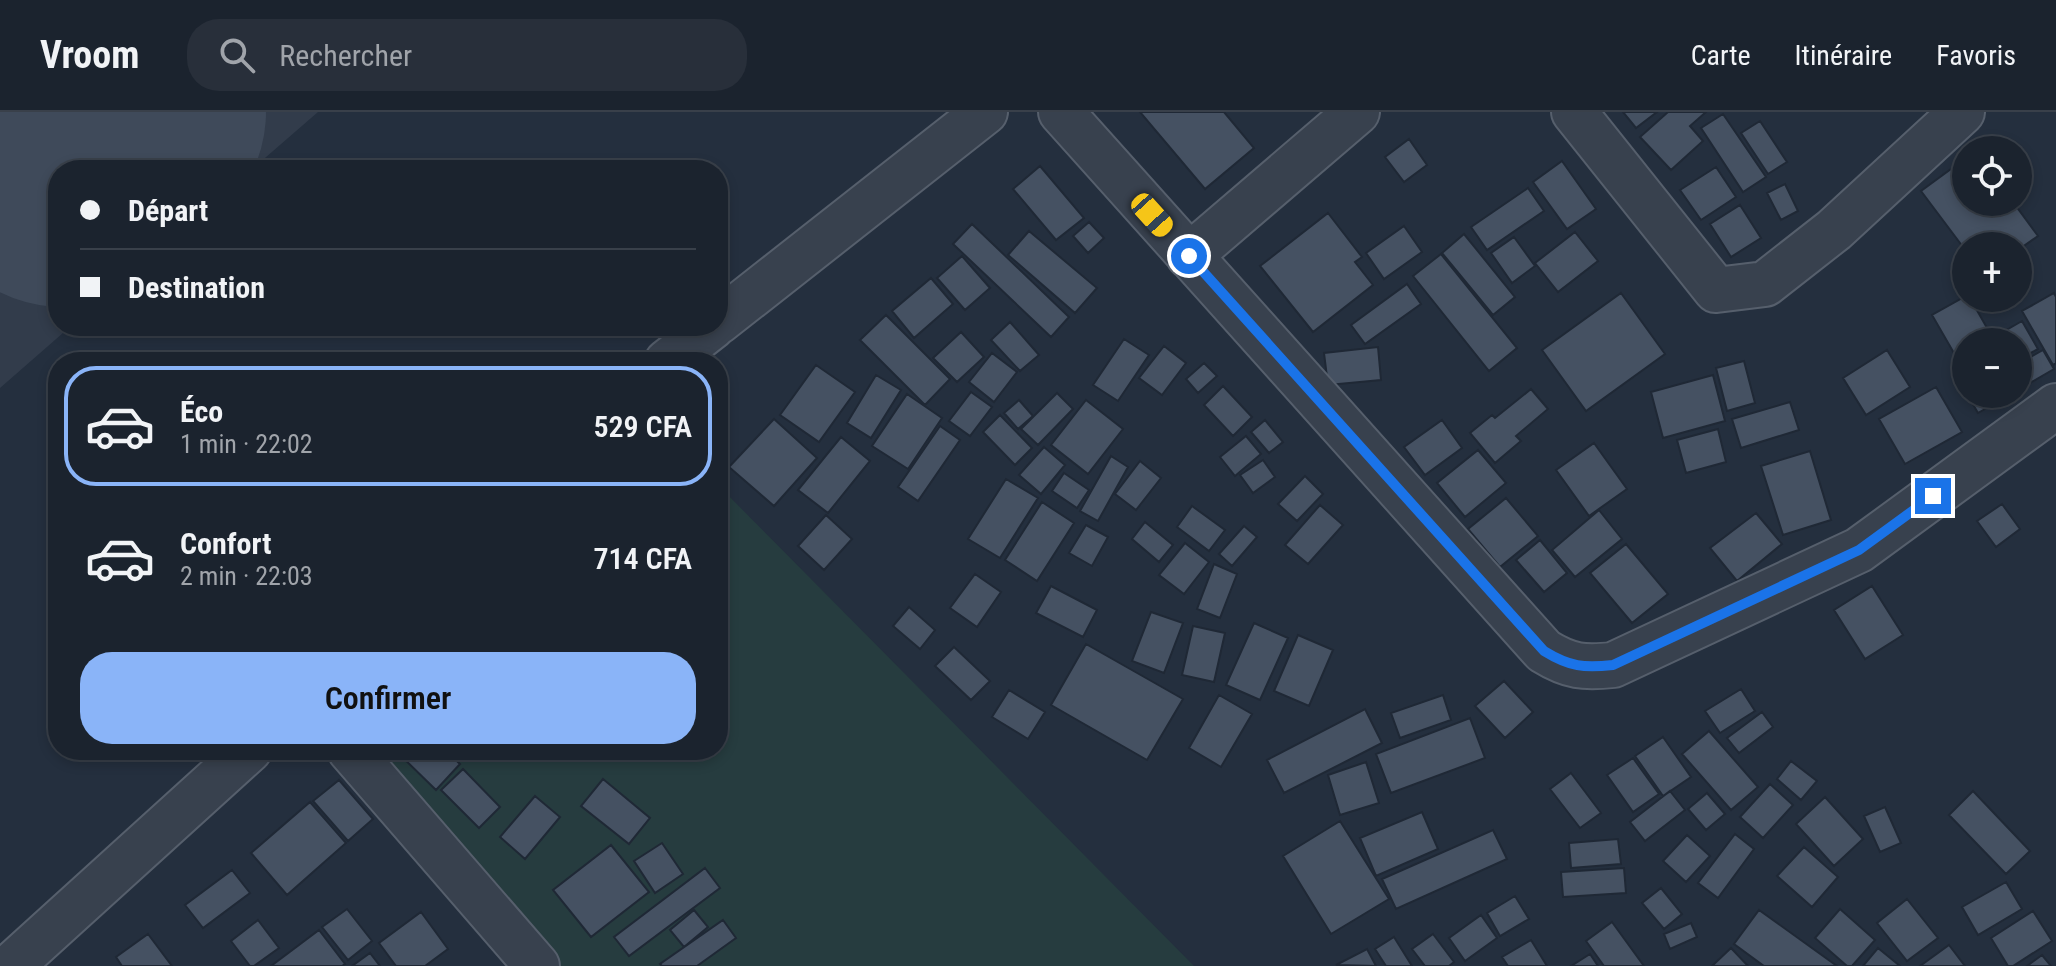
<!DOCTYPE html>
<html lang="fr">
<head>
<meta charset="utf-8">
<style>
	:root { --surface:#1b232e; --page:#282f3a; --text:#f1f3f6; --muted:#a0a4aa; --line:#39404a; --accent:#8ab4f8 }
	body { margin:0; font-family:"Roboto Condensed",sans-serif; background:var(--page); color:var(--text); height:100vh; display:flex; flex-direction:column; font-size:30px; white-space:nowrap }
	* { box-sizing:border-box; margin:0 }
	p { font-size:26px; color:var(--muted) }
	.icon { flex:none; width:44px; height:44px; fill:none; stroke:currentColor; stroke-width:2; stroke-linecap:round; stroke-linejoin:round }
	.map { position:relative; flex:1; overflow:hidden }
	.details { position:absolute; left:48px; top:240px; width:680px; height:408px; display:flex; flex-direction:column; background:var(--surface); border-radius:32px; box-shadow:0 4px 12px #0003,0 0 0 2px var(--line) }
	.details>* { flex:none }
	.top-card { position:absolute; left:48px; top:48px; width:680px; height:176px; border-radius:32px; box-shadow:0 4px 12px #0003,0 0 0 2px var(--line); display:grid; align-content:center; height:176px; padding:0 32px; background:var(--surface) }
	.buttons { position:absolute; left:1952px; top:24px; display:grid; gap:16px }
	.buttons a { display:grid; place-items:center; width:80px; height:80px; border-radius:50%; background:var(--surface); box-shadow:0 4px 12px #0003,0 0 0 2px var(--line); font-size:40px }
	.end { position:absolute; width:36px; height:36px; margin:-18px; border:10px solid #1a73e8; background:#fff; box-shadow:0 0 0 4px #fff }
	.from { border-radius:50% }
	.car { position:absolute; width:24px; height:48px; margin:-24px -12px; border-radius:10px; box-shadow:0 0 6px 2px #0007; background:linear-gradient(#f5c518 24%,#345 0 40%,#f5c518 0 76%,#345 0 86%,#f5c518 0) }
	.top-card b { display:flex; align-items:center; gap:28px; height:76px; font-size:30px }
	.top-card b+b { border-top:2px solid var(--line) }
	.top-card i { width:20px; height:20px; background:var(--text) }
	ul { padding:14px 0 0; list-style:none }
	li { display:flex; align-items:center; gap:24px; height:120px; margin:0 16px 12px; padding:0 16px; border:4px solid transparent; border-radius:32px }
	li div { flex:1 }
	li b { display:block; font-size:30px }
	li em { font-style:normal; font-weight:600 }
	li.active { border-color:var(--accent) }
	li>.icon { width:72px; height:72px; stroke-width:1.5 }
	.action { display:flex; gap:16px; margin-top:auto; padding:16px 32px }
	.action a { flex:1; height:92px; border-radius:32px; background:var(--accent); color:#111; font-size:32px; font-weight:600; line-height:92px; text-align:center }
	header { display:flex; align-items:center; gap:48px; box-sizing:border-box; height:112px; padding:0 40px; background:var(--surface); border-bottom:2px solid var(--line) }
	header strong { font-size:38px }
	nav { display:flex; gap:44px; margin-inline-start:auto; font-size:28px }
	.search { width:560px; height:72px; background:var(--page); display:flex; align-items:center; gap:20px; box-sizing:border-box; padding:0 28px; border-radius:32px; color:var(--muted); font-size:30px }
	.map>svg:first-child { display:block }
</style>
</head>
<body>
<header>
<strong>Vroom</strong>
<div class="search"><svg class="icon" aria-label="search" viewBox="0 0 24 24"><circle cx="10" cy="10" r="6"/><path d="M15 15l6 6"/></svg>Rechercher</div>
<nav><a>Carte</a><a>Itinéraire</a><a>Favoris</a></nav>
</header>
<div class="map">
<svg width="2056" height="854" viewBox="0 0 2056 854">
	<rect width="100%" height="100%" fill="#242f3e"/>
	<path fill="#323c4b" d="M0 0H318L251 58H58V214H71L0 276Z"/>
	<path fill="#263c3f" d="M718 373 1194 854H558L369 638H718Z"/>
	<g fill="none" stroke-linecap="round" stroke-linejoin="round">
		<path stroke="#3f4a5a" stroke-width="274" d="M62 58 129 0"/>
	</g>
	<path fill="#455162" stroke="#1f2835" stroke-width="2" d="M1140 0H1224L1254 36 1205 77Z
		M1623 0H1657L1636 16Z
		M1668 0H1706L1690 14 1703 29 1671 58 1640 25Z
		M1723 2 1766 65 1743 80 1701 16Z
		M1760 9 1787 50 1768 62 1741 21Z
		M1409 27 1427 53 1404 70 1385 45Z
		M1966 46V90H2013L2038 124 2018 138V134H1966V139L1921 79Z
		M1562 49 1596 97 1567 117 1533 70Z
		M1040 54 1084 106 1056 128 1013 77Z
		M1716 55 1736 85 1701 108 1680 78Z
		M1785 72 1798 99 1781 108 1767 81Z
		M1528 76 1544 99 1487 138 1471 115Z
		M1740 93 1761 126 1731 145 1710 112Z
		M1328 101 1362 145 1355 150 1373 173 1313 220 1260 154Z
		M1089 110 1104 126 1088 141 1073 124Z
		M972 112 1069 205 1051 225 953 132Z
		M1404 114 1422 140 1384 167 1366 141Z
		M1029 119 1097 176 1075 201 1008 143Z
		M1575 120 1598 149 1558 180 1535 151Z
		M1464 122 1515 185 1493 203 1442 141Z
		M1514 125 1535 154 1512 171 1491 141Z
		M1441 142 1517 236 1489 259 1413 164Z
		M962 144 990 176 965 198 937 166Z
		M931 166 953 192 914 226 892 199Z
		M1407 172 1421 192 1365 232 1351 213Z
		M1621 181 1665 242 1586 299 1542 238Z
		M2054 181 2056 185V251L2053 253 2022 199Z
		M1966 184 1970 186 1995 230H1966V262L1932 203Z
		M886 203 950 267 925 293 860 228Z
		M2022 209 2038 237 2018 248V230H2000L1996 224Z
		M1010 210 1039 243 1020 259 991 228Z
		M961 220 984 245 957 270 933 246Z
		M1124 227 1149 243 1118 289 1093 273Z
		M1164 234 1186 251 1162 283 1139 266Z
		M1378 235 1381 268 1328 273 1324 241Z
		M1887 238 1910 275 1866 303 1843 266Z
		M2043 238 2054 257 2018 278V252Z
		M992 241 1017 260 994 290 969 270Z
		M1744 249 1755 291 1727 299 1716 256Z
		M1204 251 1217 264 1198 281 1186 267Z
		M816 253 855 280 819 330 780 303Z
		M876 263 901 278 871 326 847 311Z
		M1713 263 1725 309 1663 326 1651 280Z
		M1223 274 1252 305 1233 324 1204 293Z
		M1936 275 1962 320 1905 352 1879 307Z
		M1531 277 1548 297 1516 324 1521 329 1495 351 1470 321 1492 303 1495 306Z
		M971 280 992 295 970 324 949 309Z
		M1057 281 1073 297 1038 333 1021 317Z
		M907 282 942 306 908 357 872 334Z
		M1967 282H2011L1978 301Z
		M1019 288 1033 304 1018 317 1004 301Z
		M1086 288 1123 317 1088 362 1051 333Z
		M1790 290 1799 318 1741 336 1732 307Z
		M1000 303 1032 336 1015 353 983 320Z
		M774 307 817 346 774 394 729 355Z
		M1265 308 1283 330 1269 341 1251 320Z
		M1442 308 1462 336 1425 363 1404 335Z
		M940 314 960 328 918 389 898 375Z
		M1718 317 1726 350 1686 361 1677 328Z
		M1246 324 1261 342 1235 364 1220 345Z
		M841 325 870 349 828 401 798 378Z
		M1594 331 1627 377 1589 404 1556 358Z
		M1044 335 1065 353 1041 382 1019 363Z
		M1478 338 1506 371 1465 405 1437 371Z
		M1810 339 1831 408 1783 423 1761 354Z
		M1111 344 1128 355 1098 409 1080 399Z
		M1263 348 1275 365 1253 381 1240 363Z
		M1140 349 1161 366 1136 398 1115 382Z
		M1064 361 1089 378 1077 396 1052 379Z
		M1305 364 1323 382 1297 409 1278 392Z
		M1006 367 1038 386 1000 446 968 427Z
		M1506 386 1538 424 1500 455 1468 417Z
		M1042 390 1074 411 1037 469 1005 448Z
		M2002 392 2020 417 1996 435 1977 409Z
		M1320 393 1343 413 1308 452 1285 433Z
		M1192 394 1225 418 1209 439 1177 415Z
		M1599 398 1622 427 1575 465 1552 438Z
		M1756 401 1782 432 1737 469 1710 436Z
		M826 403 852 427 824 458 798 434Z
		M1145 410 1173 433 1159 450 1132 427Z
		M1086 413 1108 425 1092 454 1069 441Z
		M1244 414 1257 425 1232 454 1219 442Z
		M1540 428 1567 461 1544 480 1516 448Z
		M1185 431 1209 450 1184 482 1159 463Z
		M1626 432 1668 482 1632 511 1590 461Z
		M1214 452 1237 462 1220 506 1197 497Z
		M975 462 1001 480 977 515 950 496Z
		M1051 474 1097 498 1083 525 1036 501Z
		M1872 474 1903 523 1865 547 1834 498Z
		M909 495 935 518 920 537 893 514Z
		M1151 500 1183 511 1164 561 1132 549Z
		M1254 511 1288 526 1260 588 1226 573Z
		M1193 514 1225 521 1214 570 1182 563Z
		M1298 523 1333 538 1309 594 1274 579Z
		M1086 532 1183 587 1147 648 1051 593Z
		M954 535 990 569 971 588 935 554Z
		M1504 569 1533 600 1505 626 1475 594Z
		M1741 577 1755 599 1720 621 1705 599Z
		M1009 578 1045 600 1028 627 992 605Z
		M1219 583 1252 602 1221 655 1189 636Z
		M1443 583 1451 608 1400 626 1391 601Z
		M1365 597 1382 631 1284 681 1267 648Z
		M1762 600 1773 615 1739 641 1727 626Z
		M1470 606 1485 646 1391 681 1376 642Z
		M1709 619 1758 675 1731 698 1682 642Z
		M1663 625 1691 665 1663 684 1635 644Z
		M395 638H445L460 652 436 678Z
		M1633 646 1659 682 1633 700 1607 663Z
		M1791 649 1817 669 1801 688 1777 667Z
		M1366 650 1379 691 1340 703 1328 663Z
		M463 657 500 695 479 716 441 678Z
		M1571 661 1601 701 1580 716 1550 677Z
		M603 667 650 706 629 732 581 694Z
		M339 668 373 707 348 729 313 689Z
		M1770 672 1793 693 1763 726 1740 705Z
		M1670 679 1685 698 1645 729 1630 710Z
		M1973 679 2030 739 2006 762 1949 703Z
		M1707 681 1725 702 1706 718 1688 697Z
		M535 684 560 705 525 747 500 725Z
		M1825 685 1863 727 1834 754 1796 712Z
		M310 690 346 731 287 783 251 741Z
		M1885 695 1901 731 1880 740 1864 704Z
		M1422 700 1438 737 1376 764 1360 726Z
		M1340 709 1389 787 1331 822 1283 744Z
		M1493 718 1507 747 1396 797 1382 767Z
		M1735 722 1754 737 1718 786 1698 771Z
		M1687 723 1710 744 1686 770 1663 749Z
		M1618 727 1621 752 1571 756 1569 731Z
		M662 731 683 762 655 781 634 749Z
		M611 733 649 780 591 825 553 778Z
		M1804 735 1838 765 1812 795 1777 764Z
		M705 756 720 776 629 844 614 825Z
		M1624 756 1626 781 1563 785 1561 760Z
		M232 758 250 781 203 816 185 793Z
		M2006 770 2022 797 1978 823 1962 795Z
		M1661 776 1682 802 1664 817 1642 791Z
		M1515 784 1529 807 1500 824 1487 801Z
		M1907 787 1938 826 1907 849 1877 811Z
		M347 797 372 829 348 848 322 815Z
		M1840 797 1875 828 1852 854H1847L1815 826Z
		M694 798 708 815 684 835 670 818Z
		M1759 798 1837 854H1764L1734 832Z
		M2033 799 2052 829 2013 854H2008L1991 826Z
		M421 800 448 837 425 854H396L379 831Z
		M1481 803 1497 826 1465 849 1449 826Z
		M258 808 279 836 254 854H250L231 829Z
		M723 808 736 826 697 854H662L660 852Z
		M1612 810 1644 854H1604L1586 829Z
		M1691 811 1697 825 1670 837 1664 822Z
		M319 818 345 852 342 854H271Z
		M148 822 172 854H122L116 845Z
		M1433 822 1454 850 1449 854H1425L1412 837Z
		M1394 825 1412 854H1386L1375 837Z
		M1531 828 1547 854H1508L1502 845Z
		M1949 833 1965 854H1920Z
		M1731 836 1748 854H1712Z
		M1878 836 1900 854H1863Z
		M1367 837 1376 854 1336 853Z
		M370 841 380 854H352Z
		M1590 842 1598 854H1571Z
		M2042 843 2051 854H2027Z"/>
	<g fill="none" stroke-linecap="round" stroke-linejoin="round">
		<defs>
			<path id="minor" d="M1061 0 1544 539C1570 555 1584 556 1613 553L1859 438 2056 294
				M1574 0 1716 178 1765 172 1834 118 1962 0
				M1189 144 1357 0
				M718 210 985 0
				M667 250 713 214
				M350 638 537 854
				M11 854 249 638"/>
		</defs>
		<use href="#minor" stroke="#565f6c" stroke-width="48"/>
		<use href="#minor" stroke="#38414e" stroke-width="44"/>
	</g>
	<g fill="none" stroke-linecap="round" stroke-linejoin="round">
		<path stroke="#1a73e8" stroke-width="10" d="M1189 144 1544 539C1570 555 1584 556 1613 553L1859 438 1933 384"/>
	</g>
</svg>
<div class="buttons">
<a><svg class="icon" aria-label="locate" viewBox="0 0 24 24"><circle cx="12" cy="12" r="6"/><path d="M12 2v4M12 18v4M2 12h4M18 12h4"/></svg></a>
<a>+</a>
<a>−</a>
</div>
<i class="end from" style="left:1189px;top:144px"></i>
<i class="end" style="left:1933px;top:384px"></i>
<i class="car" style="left:1152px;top:103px;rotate:138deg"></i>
<div class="top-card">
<b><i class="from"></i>Départ</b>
<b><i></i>Destination</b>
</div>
<section class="details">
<ul>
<li class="active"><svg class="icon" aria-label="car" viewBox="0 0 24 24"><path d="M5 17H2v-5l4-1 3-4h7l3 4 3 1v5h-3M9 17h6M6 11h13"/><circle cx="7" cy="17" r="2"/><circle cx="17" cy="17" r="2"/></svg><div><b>Éco</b><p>1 min · 22:02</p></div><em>529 CFA</em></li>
<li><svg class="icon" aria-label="car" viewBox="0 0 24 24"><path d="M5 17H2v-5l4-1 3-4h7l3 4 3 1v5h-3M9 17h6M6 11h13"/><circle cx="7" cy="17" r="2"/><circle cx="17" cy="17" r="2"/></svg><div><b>Confort</b><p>2 min · 22:03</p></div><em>714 CFA</em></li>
</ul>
<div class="action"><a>Confirmer</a></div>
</section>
</div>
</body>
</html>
